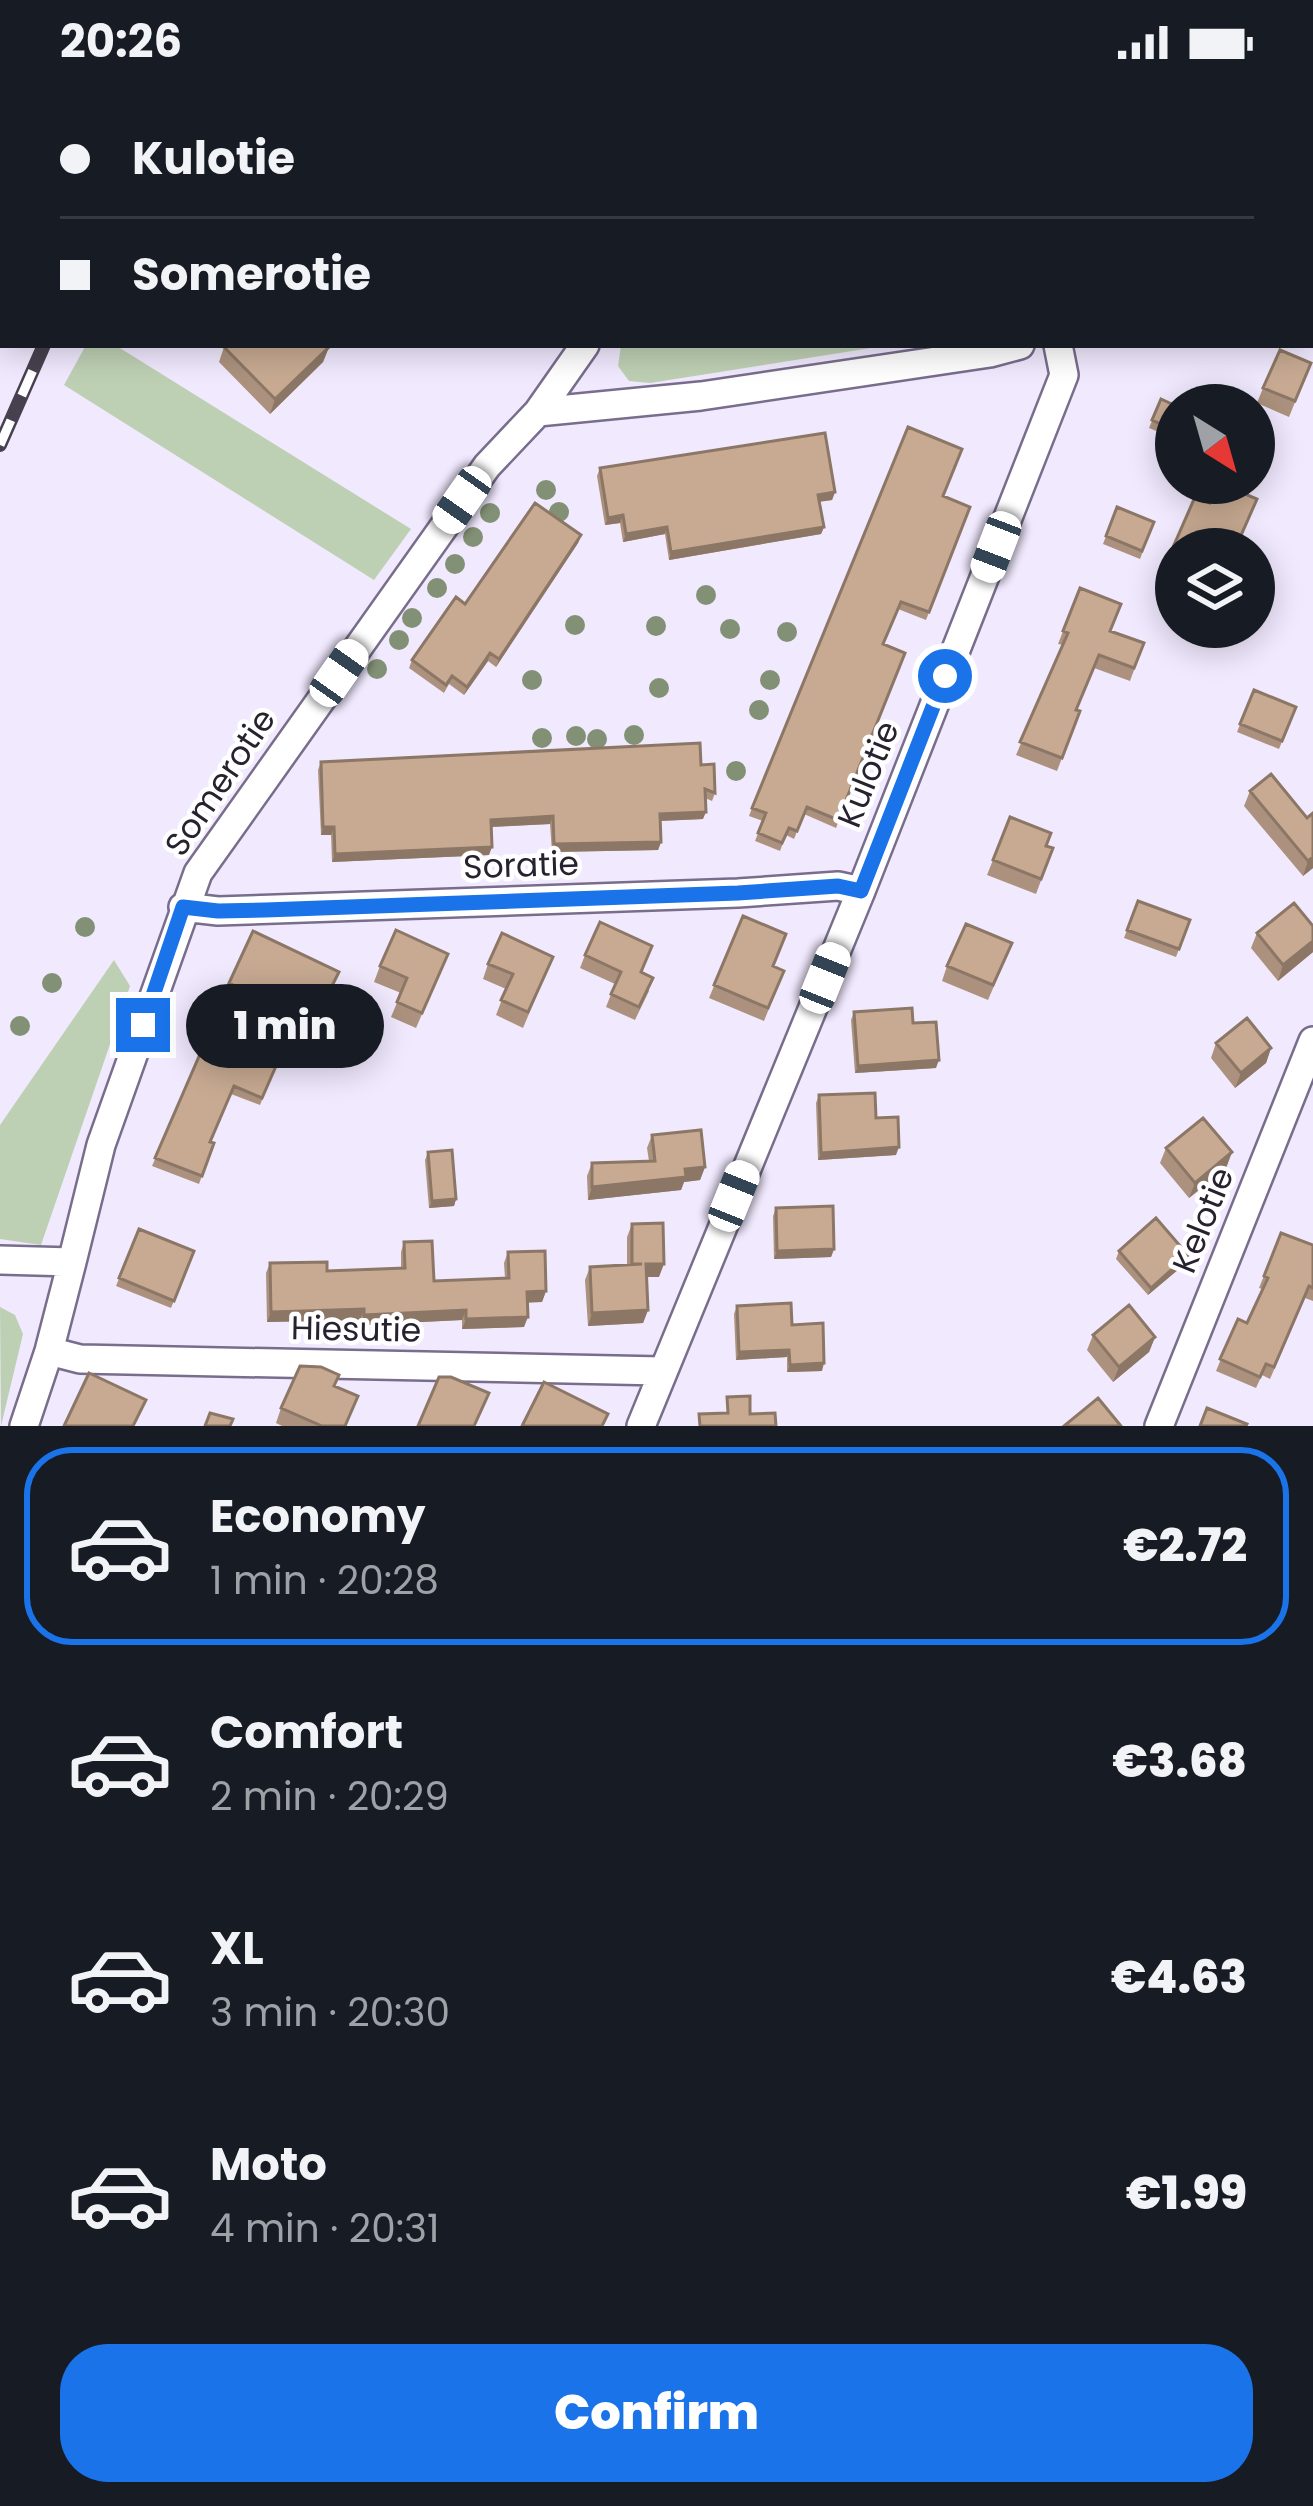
<!DOCTYPE html>
<html lang="en">
<head>
<meta charset="utf-8">
<style>
	:root { --surface:#171b24; --page:#242831; --text:#f1f3f6; --muted:#9ea1a6; --line:#363941; --accent:#1a73e8 }
	body { margin:0; font-family:Poppins,sans-serif; background:var(--page); color:var(--text); height:100vh; display:flex; flex-direction:column; font-size:45px; white-space:nowrap }
	* { box-sizing:border-box; margin:0 }
	p { font-size:39px; color:var(--muted) }
	.icon { flex:none; width:66px; height:66px; fill:none; stroke:currentColor; stroke-width:2; stroke-linecap:round; stroke-linejoin:round }
	.map { position:relative; height:1342px; overflow:hidden }
	.sheet { display:flex; flex-direction:column; background:var(--surface); flex:1 }
	.sheet>* { flex:none }
	.banner { position:absolute; left:0px; top:0px; width:1314px; height:264px; box-shadow:0 6px 30px #0003; display:grid; align-content:center; height:264px; padding:0 60px; background:var(--surface) }
	.needle { width:78px; rotate:143deg }
	.fabs { position:absolute; left:1155px; top:300px; display:grid; gap:24px }
	.fabs a { display:grid; place-items:center; width:120px; height:120px; border-radius:50%; background:var(--surface); box-shadow:0 6px 30px #0003; font-size:60px }
	.end { position:absolute; width:54px; height:54px; margin:-27px; border:15px solid #1a73e8; background:#fff; box-shadow:0 0 0 6px #fff }
	.from { border-radius:50% }
	.bubble { position:absolute; height:84px; border-radius:42px; background:var(--surface); box-shadow:0 6px 30px #0003; font-size:39px; font-weight:800; line-height:84px; text-align:center }
	.car { position:absolute; width:36px; height:72px; margin:-36px -18px; border-radius:15px; box-shadow:0 0 9px 3px #0007; background:linear-gradient(#fff 24%,#345 0 40%,#fff 0 76%,#345 0 86%,#fff 0) }
	.banner b { display:flex; align-items:center; gap:42px; height:114px; font-size:45px }
	.banner b+b { border-top:3px solid var(--line) }
	.banner i { width:30px; height:30px; background:var(--text) }
	ul { padding:21px 0 0; list-style:none }
	li { display:flex; align-items:center; gap:36px; height:198px; margin:0 24px 18px; padding:0 36px; border:6px solid transparent; border-radius:48px }
	li div { flex:1 }
	li b { display:block; font-size:45px }
	li em { font-style:normal; font-weight:800 }
	li.current { border-color:var(--accent) }
	li>.icon { width:108px; height:108px; stroke-width:1.5 }
	.button { display:flex; gap:24px; margin-top:auto; padding:24px 60px }
	.button a { flex:1; height:138px; border-radius:48px; background:var(--accent); color:#fff; font-size:48px; font-weight:800; line-height:138px; text-align:center }
	.status { display:flex; justify-content:space-between; align-items:center; height:84px; padding:0 60px; background:var(--surface); direction:ltr }
	.status svg { height:33px; fill:currentColor }
	.map>svg:first-child { display:block }
</style>
</head>
<body>
<div class="status"><b>20:26</b><svg viewBox="0 0 49 12"><path d="M0 12V9h3v3zM5 12V6h3v6zM10 12V3h3v9zM15 12V0h3v12zM26 1h20v11H26zM47 4h2v5h-2z"/></svg></div>
<div class="map">
<svg width="1313" height="1342" viewBox="0 0 1313 1342">
	<rect width="100%" height="100%" fill="#f1e9fe"/>
	<path fill="#bed0b4" d="M804 0H1313V29L1311 3H802Z
		M86 261H115L411 445 374 496 64 301Z
		M621 261H890L650 299 629 297 618 282Z
		M114 876 130 902 41 1161 0 1155V1041Z
		M0 1223 15 1231 23 1250 1 1342Z"/>
	<g fill="none" stroke-linecap="round" stroke-linejoin="round">
		<defs>
			<path id="minor" d="M764 3 766 0
				M1311 206 1313 205
				M538 328 701 312 990 269 1020 261
				M183 823 218 827 738 809 838 802 861 807
				M0 1176 72 1178 101 1061 198 789 487 382 538 328 585 261
				M49 1267 80 1275 662 1287
				M24 1342 49 1267 72 1178
				M641 1342 861 807 1064 291 1058 261
				M1159 1342 1313 957"/>
		</defs>
		<use href="#minor" stroke="#796d8c" stroke-width="32"/>
		<use href="#minor" stroke="#fff" stroke-width="27"/>
		<defs>
			<path id="rail" d="M115 3V0
				M0 361 44 261"/>
		</defs>
		<use href="#rail" stroke="#47414f" stroke-width="14"/>
		<use href="#rail" stroke="#fff" stroke-width="9" stroke-dasharray="27" stroke-linecap="butt"/>
	</g>
	<g fill="#829175">
		<circle cx="546" cy="406" r="10"/>
		<circle cx="559" cy="428" r="10"/>
		<circle cx="490" cy="429" r="10"/>
		<circle cx="473" cy="453" r="10"/>
		<circle cx="455" cy="480" r="10"/>
		<circle cx="437" cy="504" r="10"/>
		<circle cx="706" cy="511" r="10"/>
		<circle cx="412" cy="534" r="10"/>
		<circle cx="575" cy="541" r="10"/>
		<circle cx="656" cy="542" r="10"/>
		<circle cx="730" cy="545" r="10"/>
		<circle cx="787" cy="548" r="10"/>
		<circle cx="399" cy="556" r="10"/>
		<circle cx="377" cy="585" r="10"/>
		<circle cx="532" cy="596" r="10"/>
		<circle cx="770" cy="596" r="10"/>
		<circle cx="659" cy="604" r="10"/>
		<circle cx="759" cy="626" r="10"/>
		<circle cx="634" cy="651" r="10"/>
		<circle cx="576" cy="652" r="10"/>
		<circle cx="542" cy="654" r="10"/>
		<circle cx="597" cy="655" r="10"/>
		<circle cx="736" cy="687" r="10"/>
		<circle cx="85" cy="843" r="10"/>
		<circle cx="52" cy="899" r="10"/>
		<circle cx="20" cy="942" r="10"/>
	</g>
	<path fill="#ac927e" d="M224 263H329L323 278 270 330 219 278Z
		M1311 279 1289 333 1257 319 1263 304Z
		M1161 315 1176 322V355L1149 344Z
		M600 384 835 408 832 416 819 418 824 443 821 450 669 476 665 450 623 458 620 439 605 441 597 392Z
		M943 412 970 423 926 536 898 525 884 560 905 569 836 744 804 730 794 755 786 751 780 767 755 757 763 737 749 732 752 724Z
		M1257 415 1236 465H1176V479L1169 476 1174 461 1210 419Z
		M1117 423 1154 438 1140 475 1103 460Z
		M581 452 578 459 496 583 488 577 464 611 449 600 444 609 409 584 412 576 465 520Z
		M1080 504 1111 547 1144 559 1130 597 1094 584 1076 626 1080 627 1057 687 1016 671 1063 561 1058 560Z
		M1254 606 1296 623 1279 665 1237 648Z
		M321 678 701 681 715 709 712 717 705 714 703 735 660 737 661 758 658 766 552 768 550 740 491 743 489 771 332 778 331 751H321L318 686Z
		M1250 707 1307 734 1313 784 1303 792 1244 722Z
		M1010 733 1046 762 1053 764 1036 810 987 791Z
		M1138 817 1190 836 1176 873 1124 854Z
		M743 832 773 882 784 887 764 937 709 914Z
		M1313 842V868L1278 897 1251 864 1257 849Z
		M448 870 416 944 391 933 401 909 374 898 380 882Z
		M585 871 642 888 649 907 635 936 606 923 615 900 580 884Z
		M553 873 523 944 496 931 506 905 483 895 488 880Z
		M1006 874 988 916 942 897 947 882Z
		M336 895 317 935 276 916 270 928 226 907 229 899Z
		M854 928 913 939 936 984 855 989 851 936Z
		M207 954 276 982 260 1021 231 1010 211 1058 214 1059 199 1100 152 1082Z
		M1216 959 1271 964 1266 979 1235 1004 1211 974Z
		M819 1011 876 1034 896 1071 818 1076 816 1019Z
		M652 1051 705 1083 700 1096 684 1098 681 1106 588 1116 587 1092 592 1079 649 1077 647 1064Z
		M1166 1064 1232 1068 1226 1084 1189 1114 1160 1079Z
		M428 1068 456 1115 454 1122 429 1124 425 1076Z
		M776 1124 834 1165 831 1173 774 1175 773 1132Z
		M632 1140 659 1193H646L648 1226 643 1239 588 1242 585 1196 590 1183 627 1181V1153Z
		M139 1145 194 1167 171 1224 116 1202Z
		M1281 1149 1313 1161V1217L1305 1214 1270 1295 1262 1291 1256 1304 1216 1287 1238 1235 1247 1239 1262 1205 1259 1204Z
		M404 1158 434 1197 505 1194 504 1179 508 1168 546 1207 542 1218H527L524 1243 462 1245V1236L360 1241V1236L267 1238 266 1189 270 1179 327 1187 401 1184V1168Z
		M1119 1167 1186 1179 1148 1211 1116 1175Z
		M737 1222 792 1241 822 1287 787 1288V1273L736 1276 734 1230Z
		M1093 1251 1155 1253 1149 1268 1113 1298 1087 1266Z
		M335 1302 358 1312 346 1342H282L276 1339 281 1324Z"/>
	<path fill="#8c7766" d="M329 263 323 278 270 330 275 315Z
		M835 408 832 416 815 418 818 411Z
		M623 431 620 439 605 441 608 434Z
		M667 443 665 450 623 458 626 450Z
		M824 443 821 450 669 476 671 468Z
		M581 451 578 459 496 583 499 575Z
		M490 569 488 577 464 611 467 603Z
		M706 728 703 735 657 737 660 730Z
		M553 732 550 740 488 743 491 736Z
		M323 743H334L331 751H321Z
		M661 758 658 766 552 768 554 760Z
		M492 763 489 771 332 778 335 770Z
		M1313 773V784L1303 792 1308 777Z
		M1313 857V868L1278 897 1283 881Z
		M1271 964 1266 979 1235 1004 1241 989Z
		M939 976 936 984 855 989 858 982Z
		M899 1063 896 1071 818 1076 821 1069Z
		M1232 1068 1226 1084 1189 1114 1195 1099Z
		M705 1083 700 1096 684 1098 681 1106 588 1116 592 1103 685 1085Z
		M456 1115 454 1122 429 1124 432 1117Z
		M834 1165 831 1173 774 1175 777 1167Z
		M1188 1171 1186 1179 1148 1211 1151 1204Z
		M646 1180H664L659 1193H641Z
		M546 1207 542 1218 523 1219 527 1208Z
		M364 1225 360 1236 267 1238 271 1228Z
		M466 1226 462 1236 360 1241 364 1231Z
		M648 1226 643 1239 588 1242 592 1229Z
		M528 1233 524 1243 462 1245 466 1235Z
		M1155 1253 1149 1268 1113 1298 1119 1283Z
		M789 1266 787 1273 736 1276 739 1268Z
		M824 1279 822 1287 787 1288 790 1281Z"/>
	<path fill="#c8aa92" stroke="#8c7766" stroke-width="3" d="M23 0H45L42 3H26Z
		M366 0H419L416 3H364Z
		M504 0H574L578 3H508Z
		M1311 89H1313V147L1311 148Z
		M226 261H327L329 263 275 315 224 263Z
		M1280 266 1311 279 1295 317 1263 304Z
		M1161 315 1176 322V347L1152 336Z
		M908 343 962 365 943 412 970 423 929 528 901 518 883 560 905 569 838 736 807 723 797 747 789 744 782 759 758 749 766 729 752 724Z
		M825 349 835 408 818 411 824 443 671 468 667 443 626 450 623 431 608 434 600 384Z
		M1219 399 1257 415 1235 465H1184L1174 461 1195 413 1210 419Z
		M535 419 581 451 499 575 490 569 467 603 452 592 446 601 412 576 456 513 465 520Z
		M1117 423 1154 438 1142 467 1106 452Z
		M1080 504 1121 520 1110 547 1144 559 1134 584 1099 571 1076 626 1080 627 1062 674 1020 658 1068 549 1063 547Z
		M1254 606 1296 623 1282 657 1240 640Z
		M700 659 701 681 714 680 715 709 705 705 706 728 660 730 661 758 554 760 553 732 491 736 492 763 335 770 334 743H323L321 678Z
		M1271 690 1307 734 1313 729V773L1308 777 1250 707Z
		M1010 733 1051 749 1046 762 1053 764 1041 795 993 776Z
		M1138 817 1190 836 1179 865 1127 846Z
		M1294 819 1313 842V857L1283 881 1257 849Z
		M743 832 786 850 773 882 784 887 768 924 714 901Z
		M600 838 652 862 641 888 653 894 639 923 611 910 621 888 585 871Z
		M966 840 1012 859 993 901 947 882Z
		M396 846 448 870 422 929 397 918 407 894 380 882Z
		M253 847 339 888 319 928 279 909 273 920 229 899Z
		M502 849 553 873 528 928 501 916 513 890 488 880Z
		M912 924 913 939 936 938 939 976 858 982 854 928Z
		M1247 934 1271 964 1241 989 1216 959Z
		M207 954 276 982 262 1014 234 1002 210 1058 214 1059 202 1092 155 1074Z
		M875 1009 876 1034 898 1033 899 1063 821 1069 819 1011Z
		M1203 1034 1232 1068 1195 1099 1166 1064Z
		M701 1046 705 1083 685 1085 686 1093 592 1103V1079L655 1077 652 1051Z
		M452 1066 456 1115 432 1117 428 1068Z
		M833 1122 834 1165 777 1167 776 1124Z
		M1156 1134 1188 1171 1151 1204 1119 1167Z
		M663 1139 664 1180H646L648 1226 592 1229 590 1183 642 1180H632V1140Z
		M139 1145 194 1167 174 1217 119 1194Z
		M1281 1149 1313 1161V1204L1309 1202 1274 1283 1266 1280 1260 1293 1220 1275 1238 1235 1247 1239 1268 1194 1264 1192Z
		M432 1157 434 1197 509 1194 508 1168 545 1167 546 1207 527 1208 528 1233 466 1235V1226L364 1231V1225L271 1228 270 1179 327 1178V1187L405 1184 404 1158Z
		M791 1219 792 1241 823 1239 824 1279 790 1281 789 1266 739 1268 737 1222Z
		M1129 1221 1155 1253 1119 1283 1093 1251Z
		M300 1282 321 1283 339 1291 334 1302 358 1312 345 1342H322L281 1324Z
		M89 1289 146 1316 133 1342H64Z
		M439 1293H451L489 1309 474 1342H418Z
		M544 1298 608 1330 602 1342H522Z
		M750 1312V1330L775 1329 776 1342H700L699 1330 728 1329 727 1313Z
		M1098 1314 1121 1342H1064Z
		M1207 1324 1247 1340 1246 1342H1200Z
		M210 1329 233 1335 230 1342H205Z"/>
	<g fill="none" stroke-linecap="round" stroke-linejoin="round">
		<path stroke="#1a73e8" stroke-width="15" d="M143 941 183 823 218 827 265 826 738 809 838 802 861 807 945 592"/>
	</g>
	<g text-anchor="middle" dominant-baseline="central" stroke-width="9" stroke-linejoin="round" paint-order="stroke">
		<g font-size="33" fill="#27222f" stroke="#fff">
			<text transform="translate(868 690) rotate(-68)">Kulotie</text>
			<text transform="translate(220 698) rotate(-56)">Somerotie</text>
			<text transform="translate(521 781) rotate(-2)">Soratie</text>
			<text transform="translate(1203 1136) rotate(-68)">Kelotie</text>
			<text transform="translate(356 1245) rotate(1)">Hiesutie</text>
		</g>
	</g>
</svg>
<div class="fabs">
<a><svg class="needle" viewBox="-14 -14 28 28"><path d="M0-13l5 13h-10z" fill="#e53935"/><path d="M0 13l5-13h-10z" fill="#9ea1a6"/></svg></a>
<a><svg class="icon" aria-label="layers" viewBox="0 0 24 24"><path d="M12 4l9 5-9 5-9-5zM3 14l9 5 9-5"/></svg></a>
</div>
<i class="end from" style="left:945px;top:592px"></i>
<i class="end" style="left:143px;top:941px"></i>
<div class="bubble" style="left:186px;top:900px;width:198px">1 min</div>
<i class="car" style="left:462px;top:416px;rotate:215deg"></i>
<i class="car" style="left:996px;top:463px;rotate:201deg"></i>
<i class="car" style="left:339px;top:589px;rotate:35deg"></i>
<i class="car" style="left:825px;top:894px;rotate:22deg"></i>
<i class="car" style="left:734px;top:1112px;rotate:22deg"></i>
<div class="banner">
<b><i class="from"></i>Kulotie</b>
<b><i></i>Somerotie</b>
</div>
</div>
<section class="sheet">
<ul>
<li class="current"><svg class="icon" aria-label="car" viewBox="0 0 24 24"><path d="M5 17H2v-5l4-1 3-4h7l3 4 3 1v5h-3M9 17h6M6 11h13"/><circle cx="7" cy="17" r="2"/><circle cx="17" cy="17" r="2"/></svg><div><b>Economy</b><p>1 min · 20:28</p></div><em>€2.72</em></li>
<li><svg class="icon" aria-label="car" viewBox="0 0 24 24"><path d="M5 17H2v-5l4-1 3-4h7l3 4 3 1v5h-3M9 17h6M6 11h13"/><circle cx="7" cy="17" r="2"/><circle cx="17" cy="17" r="2"/></svg><div><b>Comfort</b><p>2 min · 20:29</p></div><em>€3.68</em></li>
<li><svg class="icon" aria-label="car" viewBox="0 0 24 24"><path d="M5 17H2v-5l4-1 3-4h7l3 4 3 1v5h-3M9 17h6M6 11h13"/><circle cx="7" cy="17" r="2"/><circle cx="17" cy="17" r="2"/></svg><div><b>XL</b><p>3 min · 20:30</p></div><em>€4.63</em></li>
<li><svg class="icon" aria-label="car" viewBox="0 0 24 24"><path d="M5 17H2v-5l4-1 3-4h7l3 4 3 1v5h-3M9 17h6M6 11h13"/><circle cx="7" cy="17" r="2"/><circle cx="17" cy="17" r="2"/></svg><div><b>Moto</b><p>4 min · 20:31</p></div><em>€1.99</em></li>
</ul>
<div class="button"><a>Confirm</a></div>
</section>
</body>
</html>
